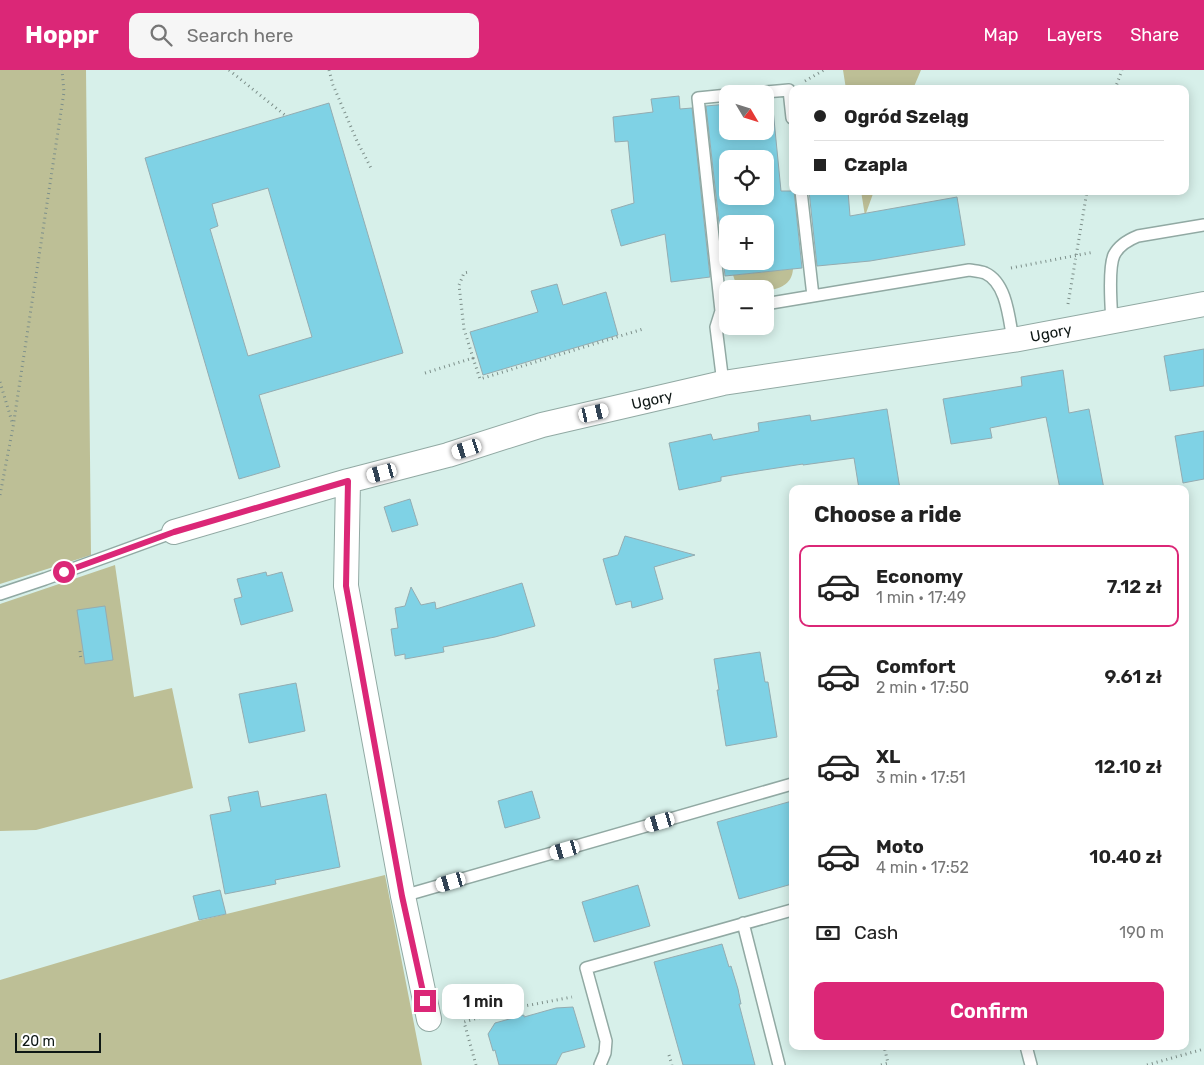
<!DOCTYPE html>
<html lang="en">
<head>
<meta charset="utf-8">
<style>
	:root { --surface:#fff; --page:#f6f6f6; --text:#222; --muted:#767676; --line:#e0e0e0; --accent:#db2777 }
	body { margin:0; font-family:Rubik,sans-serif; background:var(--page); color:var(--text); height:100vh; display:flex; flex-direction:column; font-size:19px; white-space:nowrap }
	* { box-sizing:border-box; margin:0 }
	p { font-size:16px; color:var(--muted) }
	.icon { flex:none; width:28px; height:28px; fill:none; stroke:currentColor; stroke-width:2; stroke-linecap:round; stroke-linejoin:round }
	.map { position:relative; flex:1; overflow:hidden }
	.sheet { position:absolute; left:789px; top:415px; width:400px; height:565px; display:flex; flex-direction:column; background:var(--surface); border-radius:10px; box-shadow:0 2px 12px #0003 }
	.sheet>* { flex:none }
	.banner { position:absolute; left:789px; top:15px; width:400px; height:110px; border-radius:10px; box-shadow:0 2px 12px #0003; display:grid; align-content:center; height:110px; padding:0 25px; background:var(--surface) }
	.needle { width:32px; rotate:128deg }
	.tools { position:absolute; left:719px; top:15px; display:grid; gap:10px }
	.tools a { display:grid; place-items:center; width:55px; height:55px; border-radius:10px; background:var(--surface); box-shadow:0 2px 12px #0003; font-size:25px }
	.scale { position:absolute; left:15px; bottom:12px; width:86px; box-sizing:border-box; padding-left:5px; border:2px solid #0e1715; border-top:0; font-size:14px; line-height:18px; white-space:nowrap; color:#0e1715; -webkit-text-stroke:4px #fff; paint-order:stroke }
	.end { position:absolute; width:22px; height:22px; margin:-11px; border:6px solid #db2777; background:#fff; box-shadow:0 0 0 2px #fff }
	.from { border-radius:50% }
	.bubble { position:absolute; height:35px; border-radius:10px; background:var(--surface); box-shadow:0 2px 12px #0003; font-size:16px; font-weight:600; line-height:35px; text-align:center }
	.car { position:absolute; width:15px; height:30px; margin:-15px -8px; border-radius:6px; box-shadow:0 0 4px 1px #0007; background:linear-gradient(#fff 24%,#345 0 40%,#fff 0 76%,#345 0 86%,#fff 0) }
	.banner b { display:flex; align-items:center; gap:18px; height:48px; font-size:19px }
	.banner b+b { border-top:1px solid var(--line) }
	.banner i { width:12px; height:12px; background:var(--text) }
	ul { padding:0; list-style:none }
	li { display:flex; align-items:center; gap:15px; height:82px; margin:0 10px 8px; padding:0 15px; border:2px solid transparent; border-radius:10px }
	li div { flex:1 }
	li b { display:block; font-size:19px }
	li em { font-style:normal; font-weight:600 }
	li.on { border-color:var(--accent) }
	li>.icon { width:45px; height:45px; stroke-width:1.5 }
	h2 { padding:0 25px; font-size:22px; line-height:60px }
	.pay { display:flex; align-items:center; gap:12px; height:55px; padding:0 25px; font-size:19px }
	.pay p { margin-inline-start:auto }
	.button { display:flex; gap:10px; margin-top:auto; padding:10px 25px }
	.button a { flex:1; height:58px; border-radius:10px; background:var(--accent); color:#fff; font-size:20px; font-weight:600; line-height:58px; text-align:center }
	header { display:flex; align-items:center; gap:30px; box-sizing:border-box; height:70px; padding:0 25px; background:var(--accent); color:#fff }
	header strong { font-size:24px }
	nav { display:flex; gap:28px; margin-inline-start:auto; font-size:18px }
	.search { width:350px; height:45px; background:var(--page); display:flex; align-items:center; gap:12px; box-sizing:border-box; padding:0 18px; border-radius:10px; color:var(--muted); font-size:19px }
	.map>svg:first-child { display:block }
</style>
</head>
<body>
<header>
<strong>Hoppr</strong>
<div class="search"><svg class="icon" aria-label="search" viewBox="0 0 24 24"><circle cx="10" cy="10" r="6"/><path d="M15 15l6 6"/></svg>Search here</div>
<nav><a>Map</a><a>Layers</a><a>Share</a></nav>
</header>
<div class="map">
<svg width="1204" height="995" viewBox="0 0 1204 995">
	<rect width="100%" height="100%" fill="#d7f0ea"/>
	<path fill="#bdbf96" d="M0 0H86L91 485 0 514Z
		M843 0H921L913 19H846Z
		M861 121H874L865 146Z
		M793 199C792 215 779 219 765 221V219H740L736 214 733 205Z
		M115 495 134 627 172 618 193 718 36 760 0 761V534Z
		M385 805 422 995H0V910L198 851Z"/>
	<path fill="#7fd2e5" stroke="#94acb1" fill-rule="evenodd" d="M679 26 680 39 692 38 710 207 671 212 665 164 621 176 611 140 634 133 628 71 615 72 613 47 653 42 651 29Z
		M772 29 781 121H794L802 198 725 206 706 36 728 34V61H765V30ZM728 89H765V126H728ZM728 154H765V191H728Z
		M329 33 403 283 259 325 280 397 239 409 145 88ZM268 118 312 267 248 286 210 159 218 156 212 134Z
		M809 121H848L850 146 957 127 965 175 870 191 817 196Z
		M557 214 563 235 606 222 618 265 483 305 470 262 538 242 531 221Z
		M1204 279V316L1170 321 1164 286Z
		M1063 300 1069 343 1089 339 1104 419H1060L1046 347 990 358 992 368 951 374 943 329 1022 316 1021 307Z
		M887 339 900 419H859L854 388 803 395V394L744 403 721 407V411L679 420 669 373 711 364 713 370 759 361 758 353 810 345 811 351Z
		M1204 361V409L1183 413 1175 366Z
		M410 429 418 455 392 462 384 437Z
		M625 466 695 485 654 497 663 529 632 538 631 531 616 535 603 489 618 485Z
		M266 502 267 506 282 502 293 541 241 555 234 529 242 527 237 509Z
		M522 513 535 556 495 567 443 577 444 582 405 589V584L395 586 391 559 398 558 395 538 405 536 411 517 421 535 435 532 436 539Z
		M105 536 113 590 85 594 77 540Z
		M760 582 765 612H768L777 667 726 676 717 620H719L714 589Z
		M296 613 305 661 249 673 239 624Z
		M258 721 261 737 326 724 340 797 275 810 276 814 225 824 210 745 231 741 228 727Z
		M532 721 540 748 505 758 498 731Z
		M792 731V814L739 829 717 752Z
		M638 815 650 856 594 872 582 832Z
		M220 820 226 844 199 850 193 826Z
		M722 874 729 897 731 896 738 919 741 934H739L755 995H683L654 892Z
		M573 937 585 977 562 983 556 995H499L495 980 493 981 488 964 495 953 524 945V947L556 938Z"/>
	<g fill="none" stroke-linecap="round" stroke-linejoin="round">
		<defs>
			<path id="service" d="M743 24 789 20 792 48
				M801 121 813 226
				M765 234 969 200C975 201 980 201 985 203 1007 213 1009 249 1013 270
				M721 241 698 28 728 25
				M1112 251C1111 236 1108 198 1114 185 1119 175 1128 170 1138 166L1204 155
				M723 313 716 257 721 241 728 240
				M0 524 45 509 174 462
				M403 826 792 714
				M743 853 779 995
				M1026 976 1031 995
				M600 995 605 983 606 971 586 898 792 840"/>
			<path id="minor" d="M348 411 346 516 403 826 429 949
				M174 462 348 411 448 385 542 355 723 313 1013 270 1204 234"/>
		</defs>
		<use href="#service" stroke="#91a9a3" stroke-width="14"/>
		<use href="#minor" stroke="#91a9a3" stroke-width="26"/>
		<path stroke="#7d8f8a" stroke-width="3" stroke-dasharray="1 4" stroke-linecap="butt" d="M229 0 286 46
			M329 0 333 15 357 71 371 98
			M805 11 824 0
			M1115 19 1122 0
			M1011 198 1094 182
			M1068 234 1087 121
			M473 288 480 309 643 259
			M425 303 473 288 464 259 459 215 464 203 469 202
			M0 312 13 355
			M0 425 13 357 64 22 62 0
			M80 581 81 590
			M669 985 672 995
			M476 995 464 952 509 939 572 927
			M881 995 888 993 884 976
			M1147 995 1204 979"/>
		<use href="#service" stroke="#fff" stroke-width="11"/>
		<use href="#minor" stroke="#fff" stroke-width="24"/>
	</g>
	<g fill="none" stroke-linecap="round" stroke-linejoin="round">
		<path stroke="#db2777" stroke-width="6" d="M64 502 174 462 348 411 346 516 402 826 425 931"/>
	</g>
	<g text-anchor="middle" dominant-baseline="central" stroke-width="4" stroke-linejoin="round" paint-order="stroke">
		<g font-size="15" fill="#0e1715" stroke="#fff">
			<text transform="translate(1051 263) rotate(-11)">Ugory</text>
			<text transform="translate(652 330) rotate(-13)">Ugory</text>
		</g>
	</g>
</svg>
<div class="tools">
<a><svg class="needle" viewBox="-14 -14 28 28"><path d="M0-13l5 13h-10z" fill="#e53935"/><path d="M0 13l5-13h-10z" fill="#767676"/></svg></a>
<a><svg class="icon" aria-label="locate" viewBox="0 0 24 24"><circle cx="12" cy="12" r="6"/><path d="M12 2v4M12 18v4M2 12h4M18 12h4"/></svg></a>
<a>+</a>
<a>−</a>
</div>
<div class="scale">20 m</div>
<i class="end from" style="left:64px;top:502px"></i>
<i class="end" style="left:425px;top:931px"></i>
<div class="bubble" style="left:442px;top:914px;width:82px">1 min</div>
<i class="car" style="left:594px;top:343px;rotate:77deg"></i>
<i class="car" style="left:467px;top:379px;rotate:252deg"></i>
<i class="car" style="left:382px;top:403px;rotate:255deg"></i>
<i class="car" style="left:660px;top:752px;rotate:254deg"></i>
<i class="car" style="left:565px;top:780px;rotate:254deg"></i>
<i class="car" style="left:451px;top:812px;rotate:254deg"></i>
<div class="banner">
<b><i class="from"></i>Ogród Szeląg</b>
<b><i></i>Czapla</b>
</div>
<section class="sheet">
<h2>Choose a ride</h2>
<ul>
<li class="on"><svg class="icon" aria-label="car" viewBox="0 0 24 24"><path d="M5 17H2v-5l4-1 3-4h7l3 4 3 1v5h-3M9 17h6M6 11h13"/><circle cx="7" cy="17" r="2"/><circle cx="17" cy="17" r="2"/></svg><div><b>Economy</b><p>1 min · 17:49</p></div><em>7.12 zł</em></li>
<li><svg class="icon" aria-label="car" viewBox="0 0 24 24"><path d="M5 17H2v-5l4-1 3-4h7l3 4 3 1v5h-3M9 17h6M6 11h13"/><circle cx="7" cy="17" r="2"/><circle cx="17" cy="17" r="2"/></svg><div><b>Comfort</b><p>2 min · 17:50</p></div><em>9.61 zł</em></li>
<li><svg class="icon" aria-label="car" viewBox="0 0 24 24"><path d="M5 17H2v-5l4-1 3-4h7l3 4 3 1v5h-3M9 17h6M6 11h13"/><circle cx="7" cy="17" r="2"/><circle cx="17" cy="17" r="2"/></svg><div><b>XL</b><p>3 min · 17:51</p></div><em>12.10 zł</em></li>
<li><svg class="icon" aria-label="car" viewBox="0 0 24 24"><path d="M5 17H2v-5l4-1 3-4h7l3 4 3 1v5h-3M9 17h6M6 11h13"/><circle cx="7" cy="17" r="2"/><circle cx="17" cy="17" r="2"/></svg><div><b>Moto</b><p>4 min · 17:52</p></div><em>10.40 zł</em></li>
</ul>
<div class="pay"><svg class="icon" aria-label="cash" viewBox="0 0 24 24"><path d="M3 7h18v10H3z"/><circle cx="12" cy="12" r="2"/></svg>Cash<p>190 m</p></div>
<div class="button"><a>Confirm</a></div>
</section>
</div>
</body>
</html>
